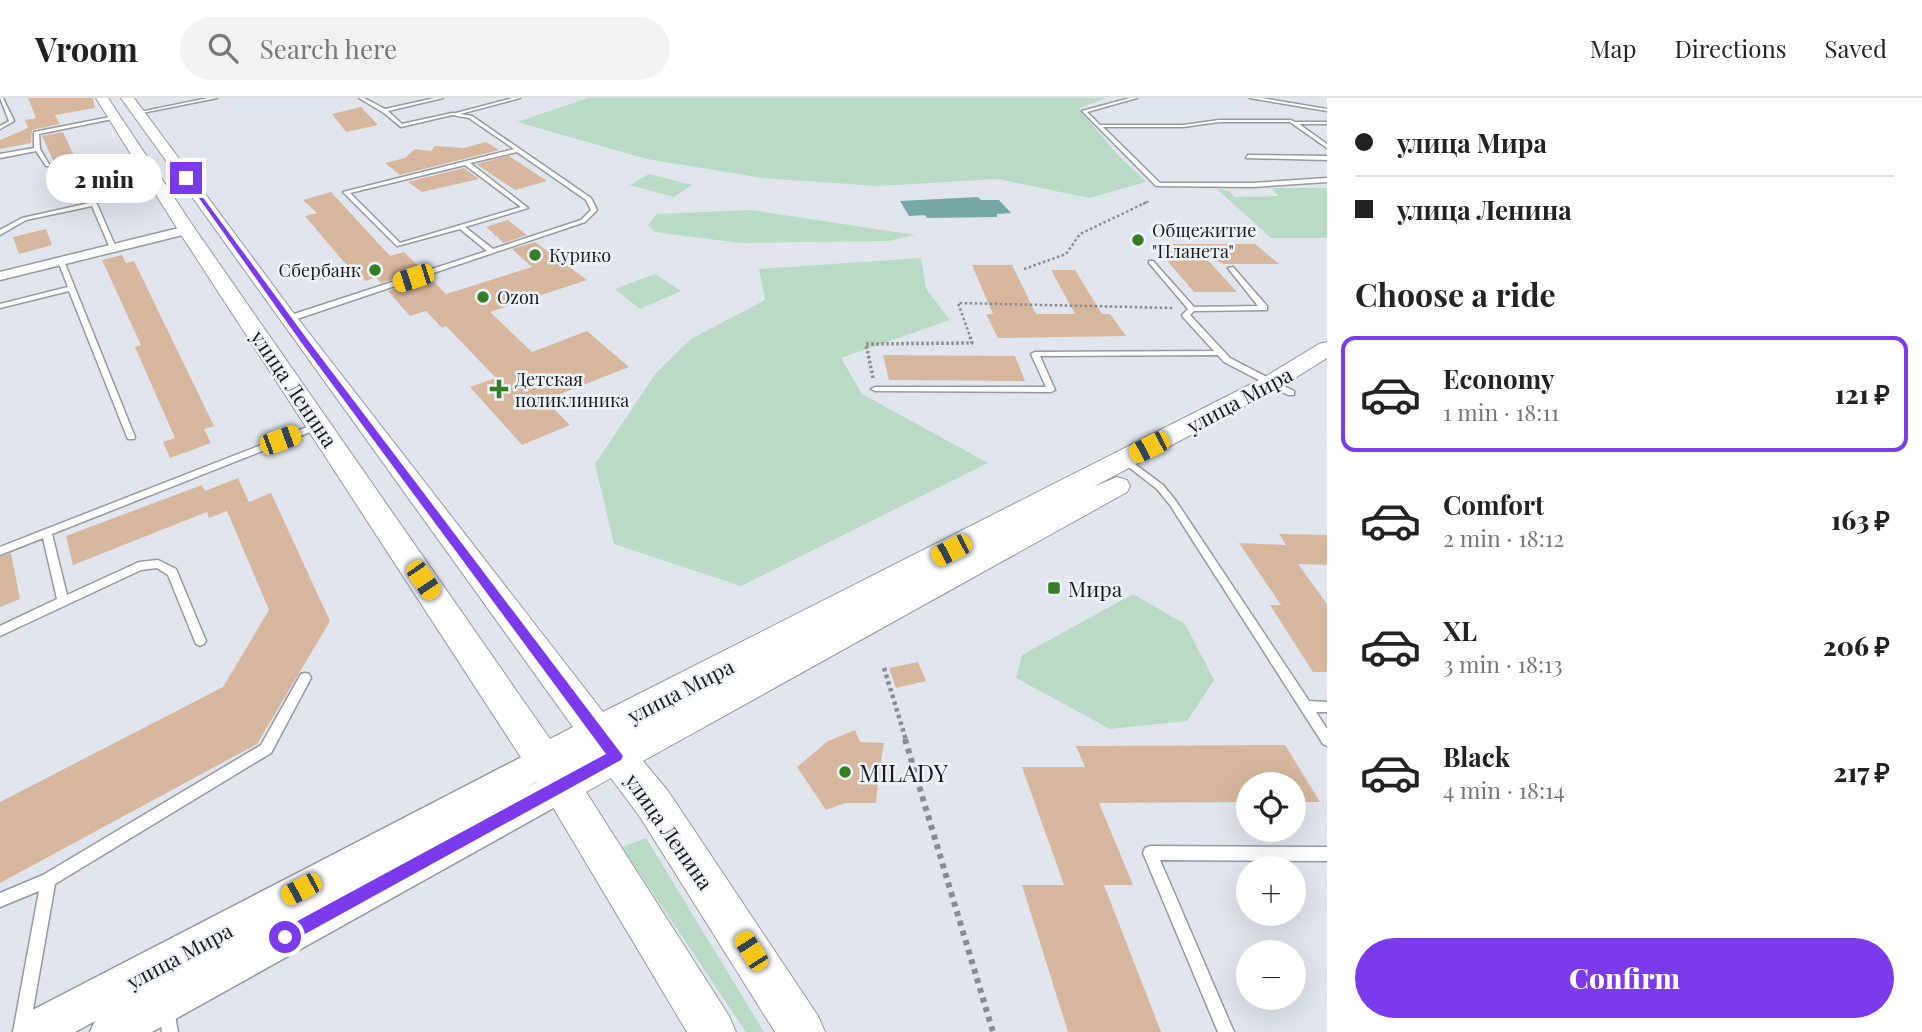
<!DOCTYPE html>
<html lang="en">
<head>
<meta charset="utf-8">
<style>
	:root { --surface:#fff; --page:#f2f2f2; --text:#222; --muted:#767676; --line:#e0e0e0; --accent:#7c3aed }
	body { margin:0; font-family:"Playfair Display",serif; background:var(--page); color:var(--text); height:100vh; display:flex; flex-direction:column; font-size:26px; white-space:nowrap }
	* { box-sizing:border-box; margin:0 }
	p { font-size:23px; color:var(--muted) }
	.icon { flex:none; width:38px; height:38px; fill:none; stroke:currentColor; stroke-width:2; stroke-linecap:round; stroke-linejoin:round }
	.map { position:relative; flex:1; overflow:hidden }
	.side { display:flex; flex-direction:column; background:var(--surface); width:595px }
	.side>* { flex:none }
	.top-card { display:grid; align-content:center; height:154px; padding:0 28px; background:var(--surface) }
	.tools { position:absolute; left:1236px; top:674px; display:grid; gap:14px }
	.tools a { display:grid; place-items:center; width:70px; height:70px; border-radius:50%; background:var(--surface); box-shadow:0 7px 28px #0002; font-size:35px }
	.end { position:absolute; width:32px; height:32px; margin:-16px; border:9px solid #7c3aed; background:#fff; box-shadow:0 0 0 4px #fff }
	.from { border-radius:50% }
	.bubble { position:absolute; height:49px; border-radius:24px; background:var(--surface); box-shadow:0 7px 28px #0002; font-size:23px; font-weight:800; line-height:49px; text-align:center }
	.car { position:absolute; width:21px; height:42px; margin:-21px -10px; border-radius:9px; box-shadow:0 0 5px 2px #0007; background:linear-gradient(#f5c518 24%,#345 0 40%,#f5c518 0 76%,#345 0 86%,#f5c518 0) }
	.top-card b { display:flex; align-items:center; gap:24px; height:66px; font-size:26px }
	.top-card b+b { border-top:2px solid var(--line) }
	.top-card i { width:18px; height:18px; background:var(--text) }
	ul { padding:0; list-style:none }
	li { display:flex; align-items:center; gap:21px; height:116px; margin:0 14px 10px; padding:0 14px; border:4px solid transparent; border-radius:14px }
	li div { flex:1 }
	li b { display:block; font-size:26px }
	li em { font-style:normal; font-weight:800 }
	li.on { border-color:var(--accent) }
	li>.icon { width:63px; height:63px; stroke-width:1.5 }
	h2 { padding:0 28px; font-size:32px; line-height:84px }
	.action { display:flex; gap:14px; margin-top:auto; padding:14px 28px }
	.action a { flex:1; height:80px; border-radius:42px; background:var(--accent); color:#fff; font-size:28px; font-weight:800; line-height:80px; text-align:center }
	header { display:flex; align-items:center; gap:42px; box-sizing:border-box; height:98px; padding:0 35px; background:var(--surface); border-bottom:2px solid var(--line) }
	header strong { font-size:33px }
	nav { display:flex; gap:38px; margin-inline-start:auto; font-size:24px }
	.search { width:490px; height:63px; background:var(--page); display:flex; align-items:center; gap:18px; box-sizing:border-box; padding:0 24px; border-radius:38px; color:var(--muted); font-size:26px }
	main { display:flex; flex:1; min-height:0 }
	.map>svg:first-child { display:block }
</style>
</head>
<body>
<header>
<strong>Vroom</strong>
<div class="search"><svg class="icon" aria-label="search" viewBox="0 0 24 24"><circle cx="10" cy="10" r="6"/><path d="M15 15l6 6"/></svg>Search here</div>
<nav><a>Map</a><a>Directions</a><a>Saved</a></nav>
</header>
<main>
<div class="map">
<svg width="1327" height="934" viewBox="0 0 1327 934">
	<rect width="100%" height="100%" fill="#e1e6ee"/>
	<path fill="#b9dac4" d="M588 0H1105L1079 11 1119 58 1146 84 1089 100 998 81 878 88 763 80 647 61 517 24Z
		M649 76 692 87 674 99 630 87Z
		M1272 90H1327V140H1271L1217 91 1229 93 1234 99 1278 98Z
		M750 112 915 137 888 143 740 145 655 134 648 127 657 116Z
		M921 160 926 191 950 222 841 260 862 296 988 365 741 488 614 446 595 366 656 275 691 241 765 202 759 171Z
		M655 176 681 193 640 211 615 191Z
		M1133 496 1185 526 1214 582 1187 623 1110 631 1016 580 1022 557Z
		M646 740 764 934H746L622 749Z"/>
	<path fill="#77a6a7" d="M978 99 981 102H999L1011 115 997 116V119L927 120 925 117 909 118 900 103Z"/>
	<path fill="#d6b79d" d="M28 0H93L95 10 55 17 60 26 32 32 31 45 0 51V42L28 30 25 22 36 20Z
		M361 9 378 27 346 34 332 16Z
		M63 34 75 60 54 64 42 38Z
		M486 44 499 52 400 77 385 65 405 60 415 51 431 53 435 48 464 50Z
		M509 58 547 83 515 92 476 66Z
		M464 70 479 81 422 94 408 84Z
		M331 94 390 158 404 154 422 172 381 185 376 179 366 183 343 163 305 118 317 115 303 102Z
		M508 122 527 137 504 145 486 129Z
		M46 131 52 147 19 156 13 139Z
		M535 144 587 182 490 214 532 254 587 233 629 269 545 302 570 327 522 347 470 289 496 280 446 228 442 230 426 213 410 218 388 193 429 179 446 196 532 169 512 151Z
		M1153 146H1255L1279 166H1224L1204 158 1237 194H1194Z
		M122 157 126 165 134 163 214 328 204 331 211 345 170 360 163 344 175 340 135 249 141 247 102 162Z
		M972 167H1012L1036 216H1075L1051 172H1075L1102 216H1110L1126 238 998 240 986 216H993Z
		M883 257 1015 258 1025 283 889 282Z
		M238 380 249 404 271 395 330 523 257 646 0 785V704L223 589 269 512 227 413 209 420 207 414 73 467 66 438 202 387 205 393Z
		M1279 436 1327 437V467L1298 466 1327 506V574H1313L1270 507H1281L1239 445 1286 447Z
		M11 455 20 501 0 509V459Z
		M918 564 926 583 896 590 889 570Z
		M855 632 860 644 884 645 881 663 894 678 878 684 876 705H845L826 712 797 669 828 643Z
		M1285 647 1320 704H1293V686H1248V704L1099 705 1133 787H1104L1161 934H1068L1022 787H1064L1022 669H1085L1076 648Z"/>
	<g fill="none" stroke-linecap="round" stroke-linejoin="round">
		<defs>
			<path id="service" d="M0 0H3L14 23 0 31V28L9 23Z
				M208 0H217L137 16 135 15Z
				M359 0H364L385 11 435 0H443L388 13 402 26 452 15H456L513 0H520L460 16 472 18 591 100 597 112 585 124 291 223H285V219L487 153 460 131 397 148 343 94 514 51 469 20 452 17 401 29 384 15ZM517 54 586 102 591 112 581 122 493 151 465 129 528 110 470 65ZM465 67 521 109 400 145 350 95Z
				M1130 0H1137L1087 14 1100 27H1183L1219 22H1291L1295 24H1327V26H1299L1327 46V50L1290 24H1219L1183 29H1103L1160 85H1253L1327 80V84L1253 89 1156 88 1082 13Z
				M1250 0H1261L1327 11V13Z
				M115 18 117 20 39 36 40 51 50 68H46L36 53 0 60V56L34 50V34Z
				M1248 57 1327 58V62L1246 60Z
				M94 104 97 106 116 150 115 151 110 150 92 108 26 122 0 137V132L22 120Z
				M59 162 64 163 135 339 134 341H128L127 339 69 193 0 210V206L68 189 58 163Z
				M1149 163H1153L1194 209 1258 208 1228 170 1233 169 1267 208V212L1194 213 1190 217 1230 260 1294 293V297H1288L1224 264 1218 257 1040 258 1055 292 1051 294 875 293 871 291 875 289H1046L1031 256 1035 254 1214 253 1183 219 1182 217 1188 211 1149 165Z
				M320 324 324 327 323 329 52 436 67 497 139 464 158 462 176 471 206 543 204 546 200 548 196 546 168 477 157 470 141 472 0 538V528L57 501 43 440 0 457V449Z
				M1124 358 1163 387 1176 403 1309 603 1327 604V614H1316L1327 631V648L1323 646 1170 407 1157 391 1121 363 1119 361 1121 359Z
				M305 575 309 576 311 580 271 655 55 786 29 934H13L39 793 0 809V795L43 777 261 647 301 576Z
				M1150 748 1327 749V763L1160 762 1234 934H1218L1143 755 1145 750Z
				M167 904 173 906 178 934H162L159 912 161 906Z"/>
			<path id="minor" d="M187 128 193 132 191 135 0 182V174Z"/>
			<path id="tertiary" d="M543 648 554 652 559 663 554 674 525 690 561 672 573 677 578 688 573 699 152 934H90L95 923 75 934H13L19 919Z"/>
			<path id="secondary" d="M96 0H108L195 131 550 641 573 629 121 0H134L295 217 603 614 1263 280 1319 246 1327 244V260L1279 290 1093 389 1117 379 1127 382 1130 388 1127 394 643 663 668 693 818 918 825 934H775L640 719 611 680 586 694 729 918 736 934H687L548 701 178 132Z"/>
		</defs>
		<use href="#service" stroke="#9499a0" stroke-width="3"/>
		<use href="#minor" stroke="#9499a0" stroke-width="3"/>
		<use href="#tertiary" stroke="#9499a0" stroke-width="3"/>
		<use href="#secondary" stroke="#9499a0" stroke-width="2"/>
		<path stroke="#878a90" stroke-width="2" stroke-dasharray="2 2" stroke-linecap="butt" d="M1143 106 1149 103"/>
		<path stroke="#878a90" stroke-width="2.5" stroke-dasharray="2.5 2.5" stroke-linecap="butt" d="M1024 171 1066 156 1080 136 1147 104
			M971 241 958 205 1174 210"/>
		<path stroke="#878a90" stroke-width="3.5" stroke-dasharray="2.5 2.5" stroke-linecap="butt" d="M873 280 866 246 972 245 970 239"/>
		<path stroke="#878a90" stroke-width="4.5" stroke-dasharray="3.5 3.5" stroke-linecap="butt" d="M884 570 906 642"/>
		<path stroke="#878a90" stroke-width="6" stroke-dasharray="5 5" stroke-linecap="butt" d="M905 641 993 934"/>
		<use href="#service" fill="#fff" fill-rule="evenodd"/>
		<use href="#minor" fill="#fff" fill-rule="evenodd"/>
		<use href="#tertiary" fill="#fff" fill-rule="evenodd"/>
		<use href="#secondary" fill="#fff" fill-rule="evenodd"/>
	</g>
	<path fill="#7c3aed" d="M184 79H188L307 241 623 658 621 662 285 847 279 844 277 839 279 833 606 656 301 244Z"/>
	<g fill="#357e25" stroke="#eff4fb" stroke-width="2.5">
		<circle cx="1138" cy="142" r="7"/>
		<circle cx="535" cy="157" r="7"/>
		<circle cx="375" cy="172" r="7"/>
		<circle cx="483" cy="199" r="7"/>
		<path d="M495.5 280.5h7v7h7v7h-7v7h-7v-7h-7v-7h7z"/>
		<rect x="1047" y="483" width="14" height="14" rx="3.5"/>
		<circle cx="845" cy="674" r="7"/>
	</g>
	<g text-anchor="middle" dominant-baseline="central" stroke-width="5" stroke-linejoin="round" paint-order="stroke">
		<g font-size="18" fill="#181a1d" stroke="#eff4fb" text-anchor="start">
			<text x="1152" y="132">Общежитие<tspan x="1152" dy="21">"Планета"</tspan></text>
			<text x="549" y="157">Курико</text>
			<text x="361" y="172" text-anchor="end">Сбербанк</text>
			<text x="497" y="199">Ozon</text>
			<text x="515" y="281">Детская<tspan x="515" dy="21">поликлиника</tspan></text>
		</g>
		<g font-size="21" fill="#181a1d" stroke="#eff4fb">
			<text transform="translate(295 290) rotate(56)">улица Ленина</text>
			<text transform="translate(1239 301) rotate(-28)">улица Мира</text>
			<text transform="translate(680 592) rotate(-27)">улица Мира</text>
			<text transform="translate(670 733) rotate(55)">улица Ленина</text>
			<text transform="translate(179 857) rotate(-28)">улица Мира</text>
		</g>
		<g font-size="21" fill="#181a1d" stroke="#eff4fb" text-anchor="start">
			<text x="1068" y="490">Мира</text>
		</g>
		<g font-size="24" fill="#181a1d" stroke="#eff4fb" text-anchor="start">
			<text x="859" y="674">МILADY</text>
		</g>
	</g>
</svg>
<div class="tools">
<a><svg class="icon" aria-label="locate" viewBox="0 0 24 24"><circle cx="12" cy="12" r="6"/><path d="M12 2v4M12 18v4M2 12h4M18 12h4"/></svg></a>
<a>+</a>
<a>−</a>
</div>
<i class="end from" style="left:285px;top:839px"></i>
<i class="end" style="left:186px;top:80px"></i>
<div class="bubble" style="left:46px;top:56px;width:116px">2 min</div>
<i class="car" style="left:413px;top:180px;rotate:252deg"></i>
<i class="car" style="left:280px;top:342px;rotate:70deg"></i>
<i class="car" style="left:1149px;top:349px;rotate:243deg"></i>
<i class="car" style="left:951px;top:452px;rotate:243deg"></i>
<i class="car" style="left:423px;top:482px;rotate:146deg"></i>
<i class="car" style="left:301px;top:791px;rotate:242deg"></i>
<i class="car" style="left:751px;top:853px;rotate:327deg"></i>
</div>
<section class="side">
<div class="top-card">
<b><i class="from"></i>улица Мира</b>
<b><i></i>улица Ленина</b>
</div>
<h2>Choose a ride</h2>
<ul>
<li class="on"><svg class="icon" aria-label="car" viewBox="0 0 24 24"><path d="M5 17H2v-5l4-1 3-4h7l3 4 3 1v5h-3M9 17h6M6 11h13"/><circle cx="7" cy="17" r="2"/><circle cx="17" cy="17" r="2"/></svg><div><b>Economy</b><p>1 min · 18:11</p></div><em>121 ₽</em></li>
<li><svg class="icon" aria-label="car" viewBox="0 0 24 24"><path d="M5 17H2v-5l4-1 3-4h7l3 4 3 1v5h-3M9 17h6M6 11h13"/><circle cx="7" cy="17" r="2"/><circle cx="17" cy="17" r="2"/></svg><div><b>Comfort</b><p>2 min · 18:12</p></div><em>163 ₽</em></li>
<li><svg class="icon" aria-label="car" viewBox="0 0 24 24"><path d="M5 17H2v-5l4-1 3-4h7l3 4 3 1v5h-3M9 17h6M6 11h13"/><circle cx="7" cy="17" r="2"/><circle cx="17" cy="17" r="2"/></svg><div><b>XL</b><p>3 min · 18:13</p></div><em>206 ₽</em></li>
<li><svg class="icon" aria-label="car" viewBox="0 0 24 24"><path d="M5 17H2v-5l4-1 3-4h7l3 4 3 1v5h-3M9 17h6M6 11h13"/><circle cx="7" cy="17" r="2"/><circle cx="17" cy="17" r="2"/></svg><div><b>Black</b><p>4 min · 18:14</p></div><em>217 ₽</em></li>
</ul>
<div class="action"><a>Confirm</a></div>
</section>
</main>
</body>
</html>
